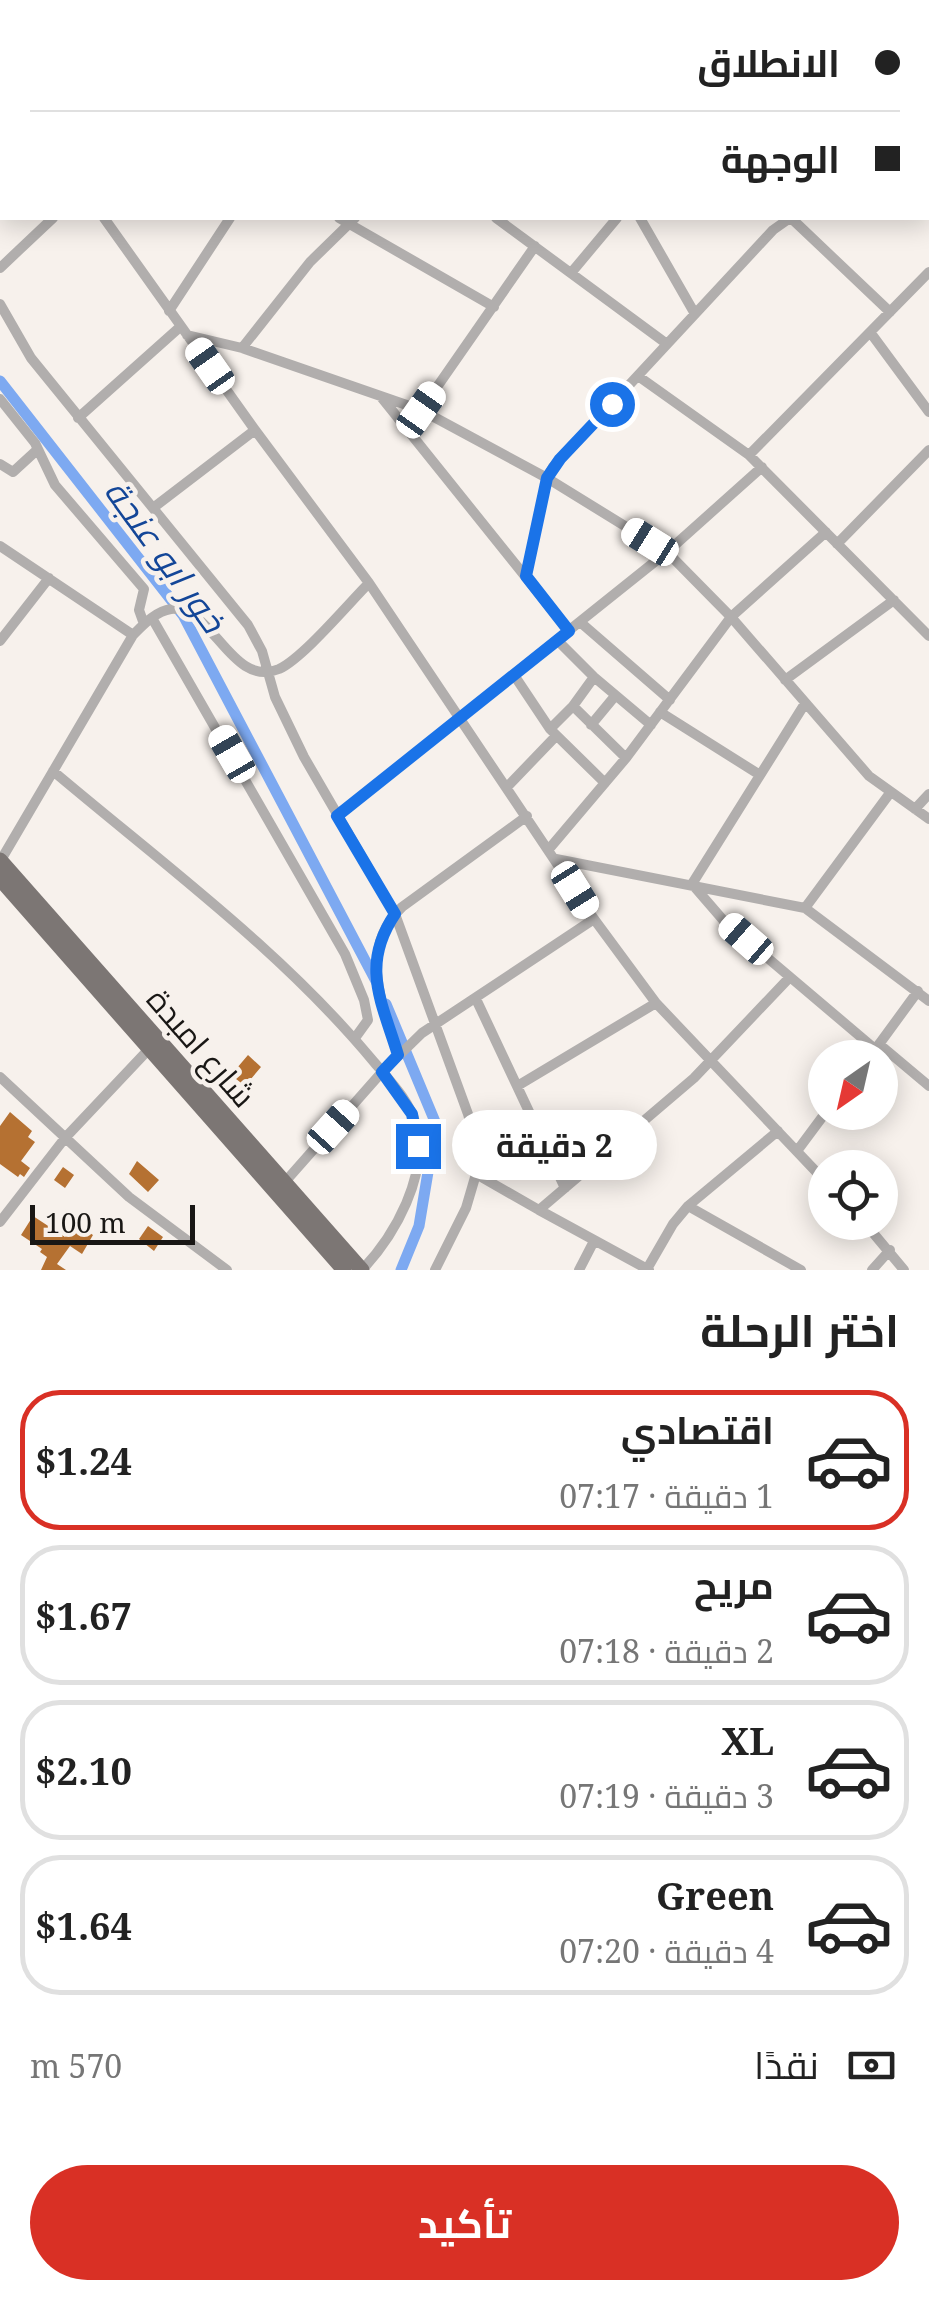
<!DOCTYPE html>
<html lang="ar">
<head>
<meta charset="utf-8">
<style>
	:root { --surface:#fff; --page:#f2f2f2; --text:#222; --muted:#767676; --line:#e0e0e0; --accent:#d93025 }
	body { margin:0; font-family:"Noto Serif",Cairo,serif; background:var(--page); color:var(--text); direction:rtl; height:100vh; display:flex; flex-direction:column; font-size:38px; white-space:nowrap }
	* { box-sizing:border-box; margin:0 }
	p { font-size:32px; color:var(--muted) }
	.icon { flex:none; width:55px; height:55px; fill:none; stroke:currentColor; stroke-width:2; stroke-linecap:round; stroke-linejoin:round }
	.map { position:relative; height:1270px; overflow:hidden; direction:ltr }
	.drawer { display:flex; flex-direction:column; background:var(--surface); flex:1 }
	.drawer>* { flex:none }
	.guide { position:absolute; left:0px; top:0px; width:930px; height:220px; box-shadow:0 5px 25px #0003; direction:rtl; display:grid; align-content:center; height:220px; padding:0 30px; background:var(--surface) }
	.needle { width:65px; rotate:214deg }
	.tools { position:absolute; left:808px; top:1040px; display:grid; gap:20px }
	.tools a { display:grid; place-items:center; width:90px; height:90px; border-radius:50%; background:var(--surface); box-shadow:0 5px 25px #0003; font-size:50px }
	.scale { position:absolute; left:30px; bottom:25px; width:165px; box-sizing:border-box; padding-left:10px; border:5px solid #191715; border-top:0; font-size:28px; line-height:35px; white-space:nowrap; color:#191715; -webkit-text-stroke:8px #f7f1ec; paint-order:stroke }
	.end { position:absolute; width:45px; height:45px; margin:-22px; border:12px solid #1a73e8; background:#fff; box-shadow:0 0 0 5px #fff }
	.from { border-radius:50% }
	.bubble { position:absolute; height:70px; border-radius:35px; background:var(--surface); box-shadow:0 5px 25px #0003; font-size:32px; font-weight:700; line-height:70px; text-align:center; direction:rtl }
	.car { position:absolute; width:30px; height:60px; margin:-30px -15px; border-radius:12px; box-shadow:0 0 8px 2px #0007; background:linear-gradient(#fff 24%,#345 0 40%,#fff 0 76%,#345 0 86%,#fff 0) }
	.guide b { display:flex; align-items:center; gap:35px; height:95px; font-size:38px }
	.guide b+b { border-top:2px solid var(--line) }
	.guide i { width:25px; height:25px; background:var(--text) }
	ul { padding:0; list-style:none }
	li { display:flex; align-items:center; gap:30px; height:140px; margin:0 20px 15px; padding:0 10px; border:5px solid var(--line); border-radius:40px }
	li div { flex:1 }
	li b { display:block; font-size:38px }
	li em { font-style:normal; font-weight:700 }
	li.active { border-color:var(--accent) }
	li>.icon { width:90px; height:90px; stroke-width:1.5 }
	h2 { padding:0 30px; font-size:45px; line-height:120px }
	.pay { display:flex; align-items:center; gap:25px; height:110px; padding:0 30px; font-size:38px }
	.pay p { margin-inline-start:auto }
	.action { display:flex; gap:20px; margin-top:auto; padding:20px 30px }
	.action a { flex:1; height:115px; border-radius:60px; background:var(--accent); color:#fff; font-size:40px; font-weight:700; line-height:115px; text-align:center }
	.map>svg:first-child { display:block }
</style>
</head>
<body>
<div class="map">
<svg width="929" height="1270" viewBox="0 0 929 1270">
	<rect width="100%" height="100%" fill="#f7f1ec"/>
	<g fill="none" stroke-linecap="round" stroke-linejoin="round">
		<path stroke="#7da9f1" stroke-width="11" d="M0 381 183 615 377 983
			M386 1004 436 1124 419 1226 401 1270"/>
	</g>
	<path fill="#b57132" d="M248 1055 261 1067 245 1086 231 1075Z
		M10 1112 32 1131 28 1137 35 1142 21 1161 30 1168 24 1177 20 1174 18 1177 0 1164V1126Z
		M137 1161 159 1180 148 1192 129 1174Z
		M63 1167 74 1175 65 1188 54 1180Z
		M33 1216 65 1237 69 1230 75 1233 79 1226 93 1235 82 1254 70 1246 57 1264 66 1270H41L47 1257 40 1252 42 1249 21 1235Z
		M148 1226 163 1237 154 1251 139 1239Z"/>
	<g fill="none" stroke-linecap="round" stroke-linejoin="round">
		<path stroke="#b1aead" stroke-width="10" d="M188 0 191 2
			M287 0 290 2
			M384 0 386 2
			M673 0 675 2
			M788 0 790 2
			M892 0 894 2
			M530 2 533 0
			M694 2 696 0
			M0 9 2 6
			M928 35 929 37
			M928 67 929 65
			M104 218 255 430 369 583 594 919 656 1003 825 1181
			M339 218 494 307
			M496 218 667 344
			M640 218 695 314
			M791 218 890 312
			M0 268 53 218
			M571 273 617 218
			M0 304 31 358 248 625 262 651 275 697 304 757 395 914 468 1114 476 1144V1174L466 1208 435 1270
			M169 311 230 218
			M870 332 929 412
			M187 335 242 348 421 410 547 478 667 552 731 617 869 776 929 819
			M242 348 310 262 355 218
			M638 376 749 455 929 636
			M382 398 569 631
			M0 399 35 443 55 485 144 589 139 610 144 624
			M421 410 535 246
			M78 418 180 327
			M749 455 929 272
			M0 464 13 472 37 450
			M153 508 255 430
			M837 544 929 450
			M0 546 133 635
			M526 576 547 478 553 467 773 230 790 218
			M152 618 345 954 364 1000 368 1020 355 1038
			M580 622 670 700
			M557 640 594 677 651 725
			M0 641 49 578
			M514 675 550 729 605 783
			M785 680 894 600
			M804 705 692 884 724 921 875 1049
			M573 706 626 758
			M660 712 760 775
			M591 725 615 696
			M550 729 573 706 594 677
			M53 771C163 864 282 951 374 1062 390 1081 410 1101 416 1125 429 1175 395 1235 362 1270
			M507 787 556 736
			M915 809 929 794
			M337 816 667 552 762 467
			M549 849 626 758 731 617 826 532
			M556 859 805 908 929 1001
			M1 860 133 635C143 625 156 611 171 609 213 605 231 689 279 669 303 658 348 604 369 583
			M805 908 890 793
			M476 999 565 1188
			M879 1044 929 1086
			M398 1055C383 1006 357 949 402 907L527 816
			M869 1058 918 991
			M0 1077 129 1197 227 1270
			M519 1085 656 1003
			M797 1151 826 1112
			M476 1174 539 1210
			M284 1183 382 1072 422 1033 594 919
			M688 1206 801 1270
			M0 1222 65 1138 149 1049
			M864 1222 904 1270
			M647 1269 673 1224 688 1206 778 1131
			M579 1270 594 1241
			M649 1270 539 1210 694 1078 790 977
			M872 1270 890 1250"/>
		<path stroke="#928d8c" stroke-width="14" d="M32 2 33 0
			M50 2 52 0
			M0 52 2 48
			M0 84 2 80"/>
		<path stroke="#7c7674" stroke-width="15" d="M0 860 362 1270
			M0 879 344 1270"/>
	</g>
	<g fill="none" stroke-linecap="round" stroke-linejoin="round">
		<path stroke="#1a73e8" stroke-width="12" d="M418 1146 412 1114 382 1072 398 1055C382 1002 360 966 395 914L337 816 569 631 526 576 547 478 560 459 612 404"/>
	</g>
	<g text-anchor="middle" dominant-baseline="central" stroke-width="9" stroke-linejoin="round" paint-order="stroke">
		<g font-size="32" fill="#191715" stroke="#f7f1ec">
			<text transform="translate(202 1047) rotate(49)">شارع امبدة</text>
		</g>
		<g font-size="35" font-style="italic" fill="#134698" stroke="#f7f1ec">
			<text transform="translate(166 555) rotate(54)">خور ابو عنجة</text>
		</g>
	</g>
</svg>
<div class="tools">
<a><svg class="needle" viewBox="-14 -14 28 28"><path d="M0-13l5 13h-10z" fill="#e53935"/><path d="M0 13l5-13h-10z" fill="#767676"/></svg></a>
<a><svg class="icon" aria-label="locate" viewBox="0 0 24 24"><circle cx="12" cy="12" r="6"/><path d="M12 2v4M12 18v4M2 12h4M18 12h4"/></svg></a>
</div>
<div class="scale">100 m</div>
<i class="end from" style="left:612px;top:404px"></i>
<i class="end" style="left:418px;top:1146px"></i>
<div class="bubble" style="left:452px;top:1110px;width:205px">2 دقيقة</div>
<i class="car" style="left:210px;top:366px;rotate:325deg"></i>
<i class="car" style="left:421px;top:410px;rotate:35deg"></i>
<i class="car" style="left:650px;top:542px;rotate:302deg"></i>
<i class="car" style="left:232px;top:754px;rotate:330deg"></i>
<i class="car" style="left:575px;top:890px;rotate:148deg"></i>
<i class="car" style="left:746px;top:939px;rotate:311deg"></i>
<i class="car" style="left:333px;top:1127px;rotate:42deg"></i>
<div class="guide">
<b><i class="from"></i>الانطلاق</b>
<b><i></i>الوجهة</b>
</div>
</div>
<section class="drawer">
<h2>اختر الرحلة</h2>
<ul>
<li class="active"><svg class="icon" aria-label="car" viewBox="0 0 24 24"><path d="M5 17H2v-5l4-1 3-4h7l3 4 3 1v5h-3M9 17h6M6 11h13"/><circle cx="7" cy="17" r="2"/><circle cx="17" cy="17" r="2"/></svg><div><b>اقتصادي</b><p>1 دقيقة · 07:17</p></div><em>$1.24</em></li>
<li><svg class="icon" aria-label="car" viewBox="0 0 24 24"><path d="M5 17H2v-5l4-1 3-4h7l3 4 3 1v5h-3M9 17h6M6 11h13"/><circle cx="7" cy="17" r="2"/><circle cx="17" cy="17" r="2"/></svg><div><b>مريح</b><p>2 دقيقة · 07:18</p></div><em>$1.67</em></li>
<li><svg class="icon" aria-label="car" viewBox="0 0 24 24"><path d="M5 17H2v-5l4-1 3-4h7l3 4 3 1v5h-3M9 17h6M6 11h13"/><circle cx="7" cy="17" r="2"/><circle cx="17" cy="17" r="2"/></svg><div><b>XL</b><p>3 دقيقة · 07:19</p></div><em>$2.10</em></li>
<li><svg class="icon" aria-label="car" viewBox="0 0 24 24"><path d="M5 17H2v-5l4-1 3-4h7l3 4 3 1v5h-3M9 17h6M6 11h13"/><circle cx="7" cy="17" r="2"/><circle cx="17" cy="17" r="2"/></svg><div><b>Green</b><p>4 دقيقة · 07:20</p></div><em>$1.64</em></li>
</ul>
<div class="pay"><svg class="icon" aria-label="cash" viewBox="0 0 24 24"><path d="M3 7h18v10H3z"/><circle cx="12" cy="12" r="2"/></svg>نقدًا<p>570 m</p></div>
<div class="action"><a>تأكيد</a></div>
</section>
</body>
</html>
